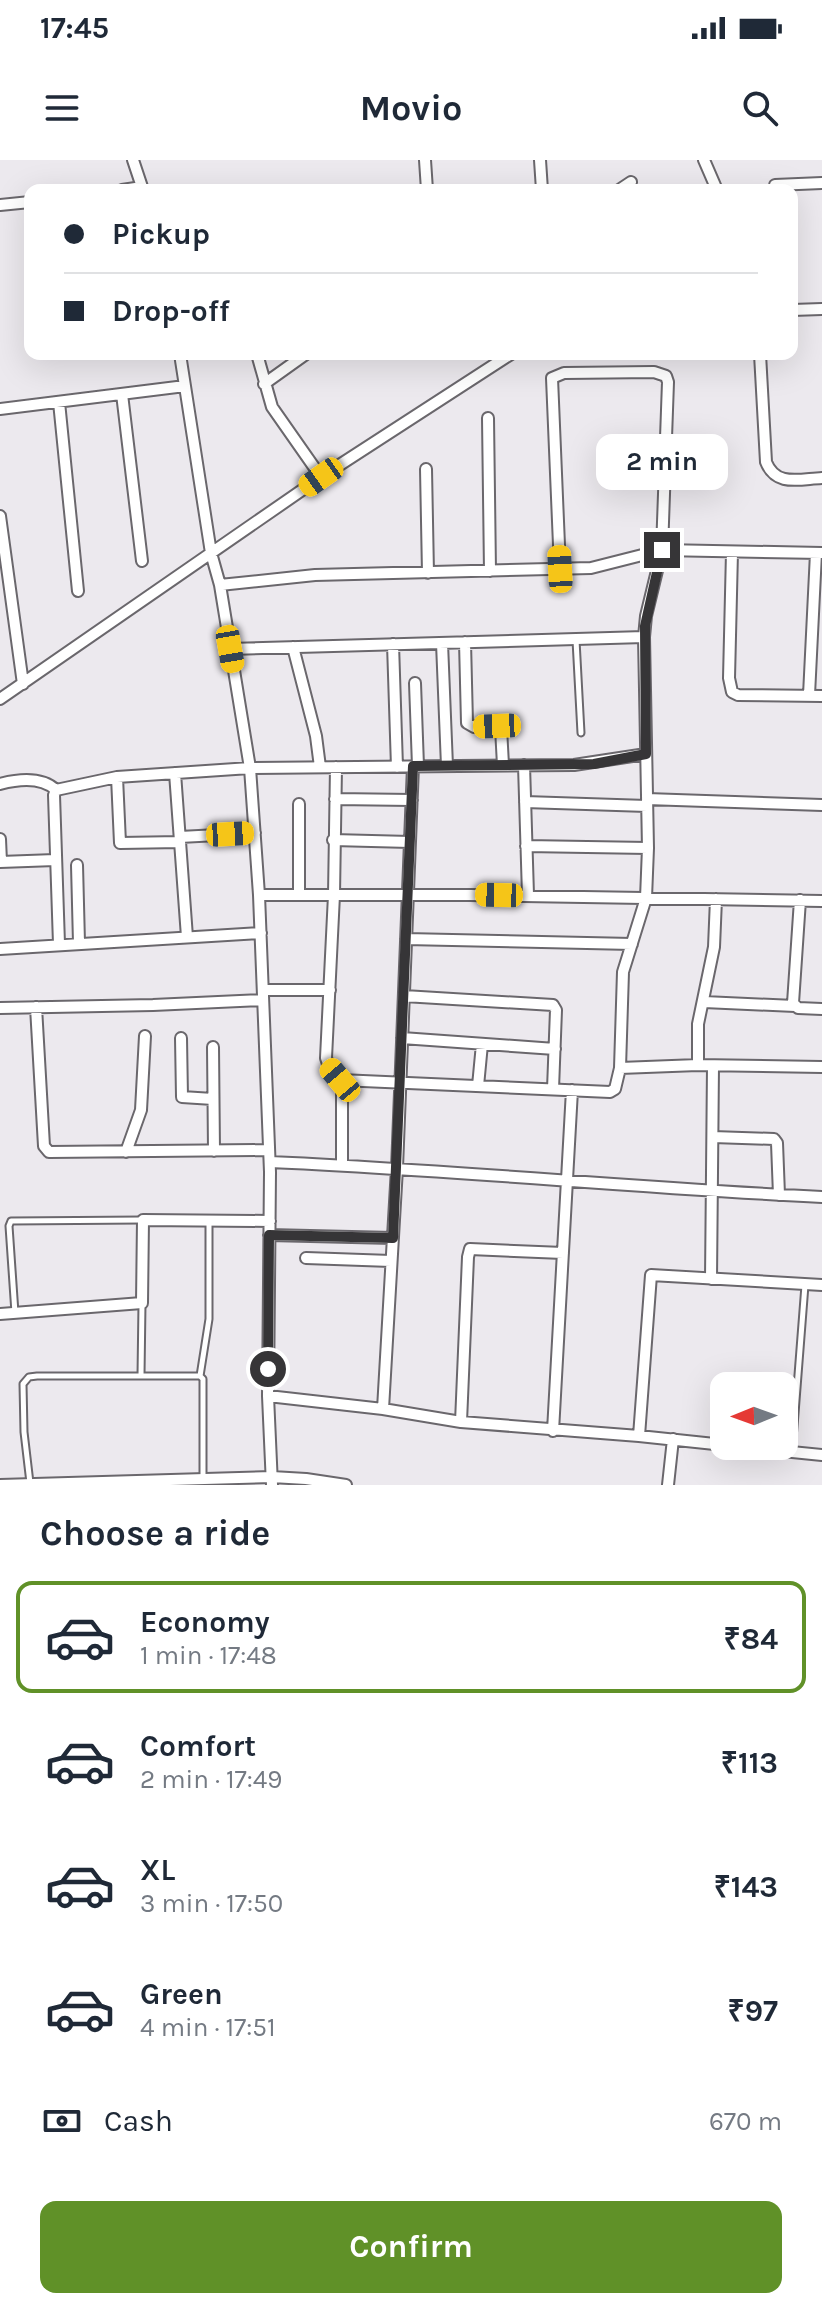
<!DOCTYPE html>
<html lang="en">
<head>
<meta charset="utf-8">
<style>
	:root { --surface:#fff; --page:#f2f2f3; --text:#1f2937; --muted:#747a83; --line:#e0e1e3; --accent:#609128 }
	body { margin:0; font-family:Karla,sans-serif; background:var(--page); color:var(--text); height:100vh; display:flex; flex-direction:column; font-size:30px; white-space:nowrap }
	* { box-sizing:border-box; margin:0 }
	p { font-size:26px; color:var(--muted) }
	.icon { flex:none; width:44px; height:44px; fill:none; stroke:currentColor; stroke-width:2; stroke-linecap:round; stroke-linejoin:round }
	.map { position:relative; height:1325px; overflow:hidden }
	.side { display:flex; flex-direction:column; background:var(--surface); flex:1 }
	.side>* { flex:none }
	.guide { position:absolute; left:24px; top:24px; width:774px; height:176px; border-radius:16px; box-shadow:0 8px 32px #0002; display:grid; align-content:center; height:176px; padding:0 40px; background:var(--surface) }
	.needle { width:52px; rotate:269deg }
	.controls { position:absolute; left:710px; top:1212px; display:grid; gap:16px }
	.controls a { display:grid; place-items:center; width:88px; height:88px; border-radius:16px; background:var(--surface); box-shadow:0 8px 32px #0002; font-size:40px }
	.end { position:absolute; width:36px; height:36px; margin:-18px; border:10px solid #363537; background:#fff; box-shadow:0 0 0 4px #fff }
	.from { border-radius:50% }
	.bubble { position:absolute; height:56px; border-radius:16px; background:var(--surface); box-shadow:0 8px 32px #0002; font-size:26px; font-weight:700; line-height:56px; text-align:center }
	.car { position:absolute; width:24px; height:48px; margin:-24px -12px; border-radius:10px; box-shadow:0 0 6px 2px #0007; background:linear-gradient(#f5c518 24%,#345 0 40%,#f5c518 0 76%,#345 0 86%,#f5c518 0) }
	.guide b { display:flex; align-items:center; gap:28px; height:76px; font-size:30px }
	.guide b+b { border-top:2px solid var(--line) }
	.guide i { width:20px; height:20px; background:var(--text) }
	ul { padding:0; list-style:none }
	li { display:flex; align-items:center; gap:24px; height:112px; margin:0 16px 12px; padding:0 24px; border:4px solid transparent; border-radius:16px }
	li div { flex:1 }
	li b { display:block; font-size:30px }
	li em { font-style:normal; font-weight:700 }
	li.active { border-color:var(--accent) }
	li>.icon { width:72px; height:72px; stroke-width:1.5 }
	h2 { padding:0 40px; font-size:36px; line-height:96px }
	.pay { display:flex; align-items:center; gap:20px; height:88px; padding:0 40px; font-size:30px }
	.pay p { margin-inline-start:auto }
	.primary-button { display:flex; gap:16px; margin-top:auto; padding:16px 40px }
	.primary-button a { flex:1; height:92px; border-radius:16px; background:var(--accent); color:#fff; font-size:32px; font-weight:700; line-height:92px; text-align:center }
	.status { display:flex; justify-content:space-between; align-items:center; height:56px; padding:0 40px; background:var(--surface); direction:ltr }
	.status svg { height:22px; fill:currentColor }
	header { display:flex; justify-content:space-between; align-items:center; height:104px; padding:0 40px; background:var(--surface); font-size:36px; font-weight:700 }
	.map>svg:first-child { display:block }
</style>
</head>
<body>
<div class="status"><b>17:45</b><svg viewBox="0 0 49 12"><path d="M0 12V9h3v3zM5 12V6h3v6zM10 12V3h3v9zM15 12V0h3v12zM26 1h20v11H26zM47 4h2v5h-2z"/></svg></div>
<header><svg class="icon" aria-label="menu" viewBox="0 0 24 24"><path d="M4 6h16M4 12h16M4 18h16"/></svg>Movio<svg class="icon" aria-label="search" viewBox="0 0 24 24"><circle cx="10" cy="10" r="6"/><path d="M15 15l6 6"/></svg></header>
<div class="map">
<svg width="822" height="1325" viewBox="0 0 822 1325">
	<rect width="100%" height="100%" fill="#ece9ee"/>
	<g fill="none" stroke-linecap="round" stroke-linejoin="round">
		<defs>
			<path id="service" d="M576 480 581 573
				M15 1153 9 1066 11 1061 142 1060
				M141 1215 142 1144
				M200 1216 209 1159V1062
				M792 1292 805 1125
				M30 1323 24 1272 23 1224 29 1217 37 1216H200L203 1219V1319"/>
			<path id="minor" d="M133 0 143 30
				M425 0 427 30
				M540 0 542 30
				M704 0 717 30
				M775 25 822 23
				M122 30 142 27
				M619 30 631 22
				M0 45 30 42
				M792 150 822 149
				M180 194 211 393 220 425 250 608 259 735 270 1012 268 1236 272 1325
				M257 194 272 247 321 317
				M760 194 766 302C776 327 799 319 822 318
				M264 224 306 194
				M122 234 142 401
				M59 242 78 431
				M0 249 185 226
				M488 258 490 411
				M426 309 428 413
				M0 356 23 524
				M732 392 729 518 732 532 738 535 822 536
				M220 425 315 415 591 408 662 390 822 393
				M465 482 467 563 474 567 501 568 503 605
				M442 483 447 606
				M393 484 397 607
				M293 487 316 576 320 607
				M230 489 644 477
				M415 523 418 606
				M809 535 816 393
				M0 539 321 317 511 194
				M524 605 528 735
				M336 607 334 735 326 898 329 907 342 927V1005
				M175 613 187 777
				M117 617 120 683 180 682
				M0 624C19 619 42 617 56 630
				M335 639 412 640
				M647 639 822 645
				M525 642 647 646
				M180 677 255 673
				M0 679 1 702
				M333 680 410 682
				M526 686 648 688
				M0 702 55 700
				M77 705 79 783
				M259 735H470L822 741
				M299 735V644
				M800 740 793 843 798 848 822 849
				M406 779 632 784
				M59 784 54 635 56 630 117 617 250 608 574 605 646 594
				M0 789 261 773
				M263 830H330
				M404 836 553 845 556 850 553 929
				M704 842 795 846
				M36 847 44 986 49 992 269 990
				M0 848 153 845 263 840
				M181 878 182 937 213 939
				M402 878 555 889
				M213 887 214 991
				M698 905V864L714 787 716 739
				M620 908 698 905 822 907
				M340 920 610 932 615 929 620 908 623 812 646 738 648 688 644 477 646 456 662 390 668 222 666 216 654 212 564 213 552 218 560 409
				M478 926 482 884
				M713 977 774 979 777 983 779 1035
				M126 992 141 950 145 876
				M270 1002C454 1010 638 1028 822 1037
				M269 1075 393 1078
				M306 1098 391 1101
				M711 1119 713 906
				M0 1154 142 1143 143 1060 270 1061
				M268 1236 383 1249 461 1262 639 1276 651 1115 822 1125
				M383 1249 397 1008 413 606
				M461 1262 468 1097 470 1089 563 1093
				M553 1271 572 930
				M639 1276 724 1285
				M732 1286 822 1295
				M0 1325 272 1317 306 1319 346 1325
				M668 1325 673 1279"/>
		</defs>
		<use href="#service" stroke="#6a676c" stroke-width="9"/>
		<use href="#minor" stroke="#6a676c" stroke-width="14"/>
		<use href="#service" stroke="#fff" stroke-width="5"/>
		<use href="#minor" stroke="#fff" stroke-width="10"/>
	</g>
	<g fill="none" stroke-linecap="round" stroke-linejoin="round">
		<path stroke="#363537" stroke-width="10" d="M268 1209 269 1075 393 1078 413 606 594 604 646 594 645 466 662 390"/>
	</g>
</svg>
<div class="controls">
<a><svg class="needle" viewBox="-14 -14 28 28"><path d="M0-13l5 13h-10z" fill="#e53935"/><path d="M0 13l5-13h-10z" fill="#747a83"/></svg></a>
</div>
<i class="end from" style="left:268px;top:1209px"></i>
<i class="end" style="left:662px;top:390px"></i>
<div class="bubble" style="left:596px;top:274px;width:132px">2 min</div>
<i class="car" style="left:321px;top:317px;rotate:235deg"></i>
<i class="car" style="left:560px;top:409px;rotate:357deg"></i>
<i class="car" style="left:230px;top:489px;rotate:170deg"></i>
<i class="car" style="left:497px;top:566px;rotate:268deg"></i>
<i class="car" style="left:230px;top:674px;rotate:87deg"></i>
<i class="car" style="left:499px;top:735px;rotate:271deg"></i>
<i class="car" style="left:340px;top:920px;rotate:320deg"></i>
<div class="guide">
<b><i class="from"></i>Pickup</b>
<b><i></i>Drop-off</b>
</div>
</div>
<section class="side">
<h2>Choose a ride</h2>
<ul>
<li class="active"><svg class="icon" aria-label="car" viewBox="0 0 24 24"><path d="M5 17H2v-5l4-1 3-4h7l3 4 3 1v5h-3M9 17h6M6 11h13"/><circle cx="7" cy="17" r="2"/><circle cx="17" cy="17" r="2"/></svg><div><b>Economy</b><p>1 min · 17:48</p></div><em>₹84</em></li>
<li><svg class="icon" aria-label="car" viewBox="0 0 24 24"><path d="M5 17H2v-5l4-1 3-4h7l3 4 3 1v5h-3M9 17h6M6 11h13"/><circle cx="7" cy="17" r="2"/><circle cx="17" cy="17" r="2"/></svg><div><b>Comfort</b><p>2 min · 17:49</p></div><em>₹113</em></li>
<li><svg class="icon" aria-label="car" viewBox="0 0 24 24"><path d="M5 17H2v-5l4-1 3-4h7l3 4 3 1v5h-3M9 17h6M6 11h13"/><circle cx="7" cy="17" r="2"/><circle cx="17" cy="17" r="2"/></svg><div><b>XL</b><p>3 min · 17:50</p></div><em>₹143</em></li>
<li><svg class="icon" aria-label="car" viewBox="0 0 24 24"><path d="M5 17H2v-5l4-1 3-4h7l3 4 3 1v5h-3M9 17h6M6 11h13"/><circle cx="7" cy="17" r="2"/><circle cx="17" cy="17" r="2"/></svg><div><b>Green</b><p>4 min · 17:51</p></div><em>₹97</em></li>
</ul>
<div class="pay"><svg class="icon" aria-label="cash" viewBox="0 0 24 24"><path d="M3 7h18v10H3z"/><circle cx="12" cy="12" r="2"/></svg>Cash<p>670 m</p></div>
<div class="primary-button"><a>Confirm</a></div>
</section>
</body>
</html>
